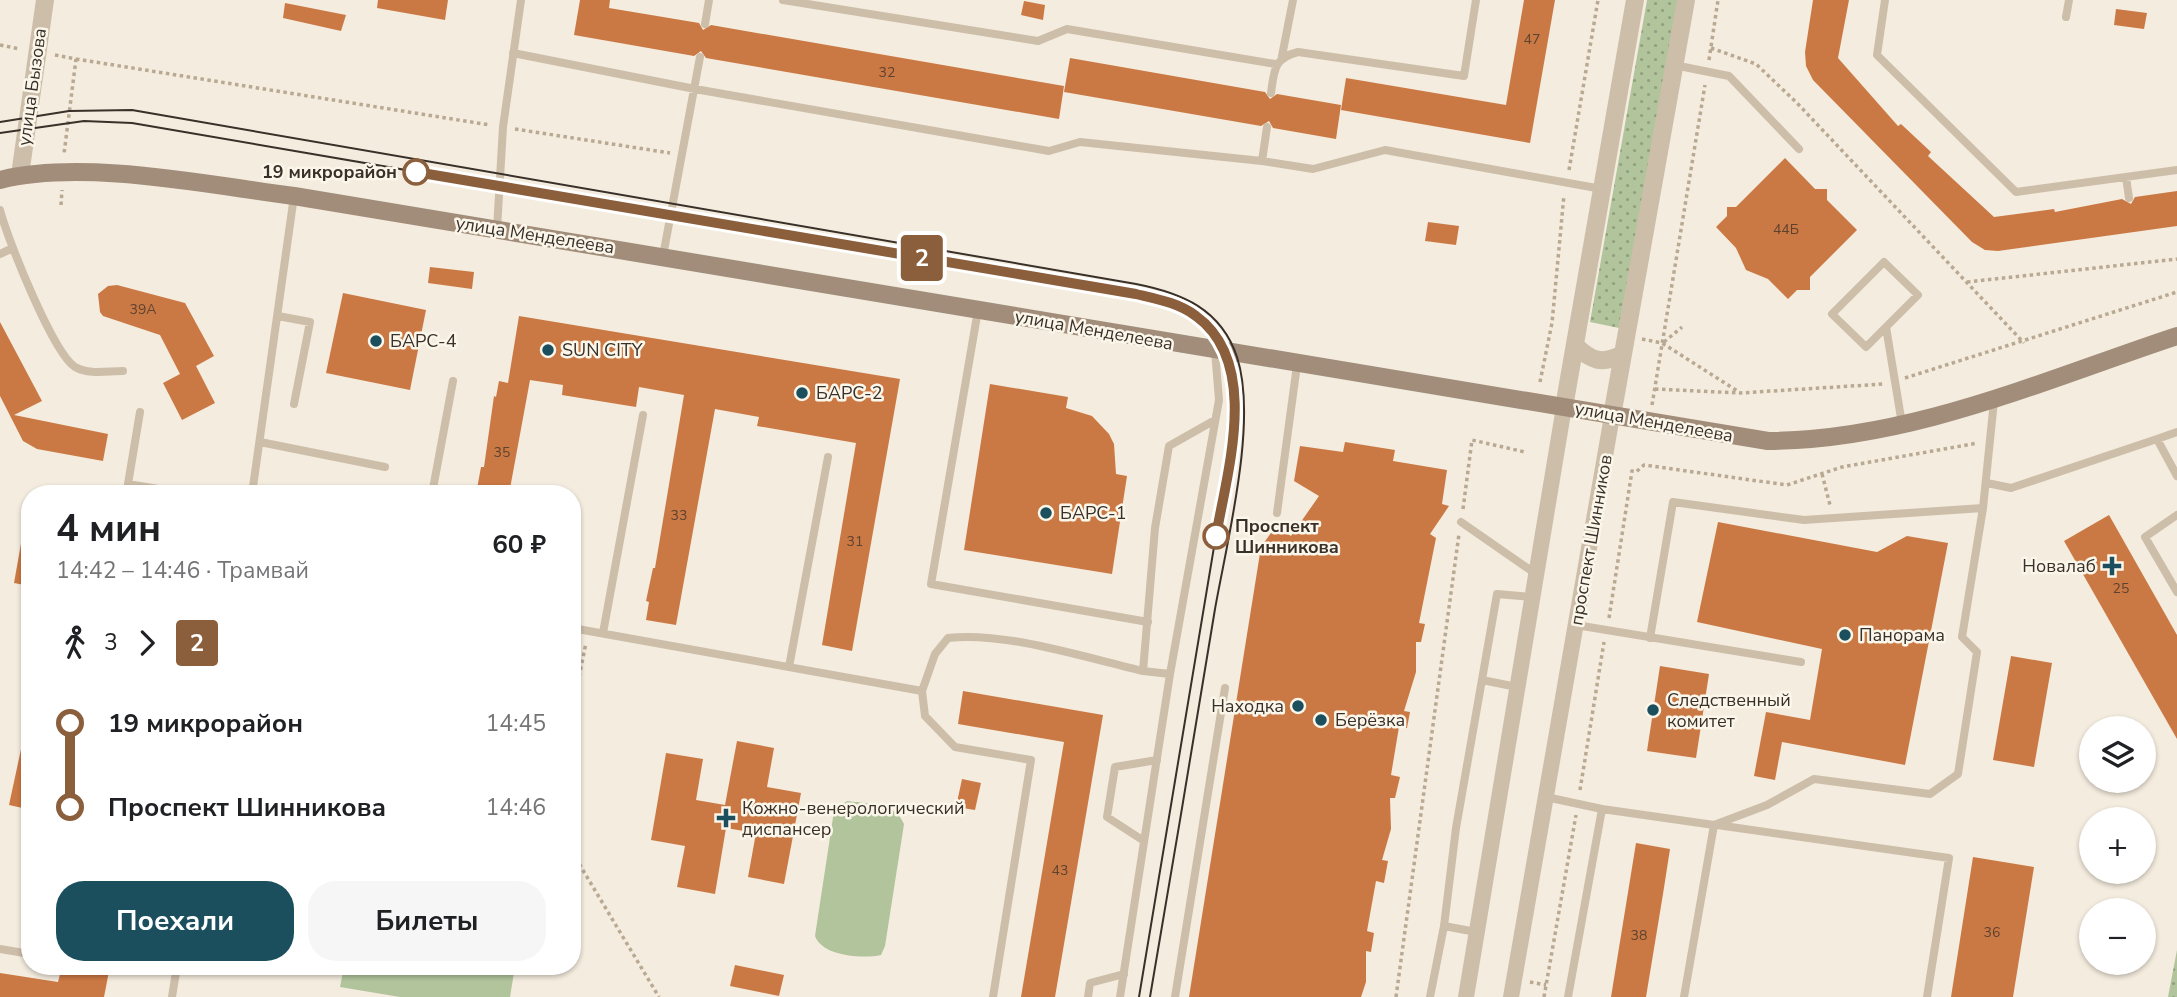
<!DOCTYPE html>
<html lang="ru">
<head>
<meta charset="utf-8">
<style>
  :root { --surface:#fff; --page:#f6f6f6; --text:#202124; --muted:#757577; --accent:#1c4f5d }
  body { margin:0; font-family:"Nunito Sans",sans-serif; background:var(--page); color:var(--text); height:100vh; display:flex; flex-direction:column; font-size:26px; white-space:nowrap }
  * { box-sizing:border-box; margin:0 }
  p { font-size:23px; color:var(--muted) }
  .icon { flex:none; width:38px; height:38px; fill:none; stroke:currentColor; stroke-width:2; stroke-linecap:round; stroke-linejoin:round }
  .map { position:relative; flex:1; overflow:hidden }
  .side { position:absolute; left:21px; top:485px; width:560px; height:490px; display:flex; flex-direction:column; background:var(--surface); border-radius:28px; box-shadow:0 2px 5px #0004 }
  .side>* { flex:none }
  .badge { padding:0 14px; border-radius:5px; font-size:24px; line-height:46px }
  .buttons { position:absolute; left:2079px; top:716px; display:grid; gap:14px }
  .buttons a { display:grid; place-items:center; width:77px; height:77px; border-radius:50%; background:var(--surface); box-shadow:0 2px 5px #0004; font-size:35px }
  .map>.badge { position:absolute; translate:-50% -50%; box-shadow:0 0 0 4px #fff }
  .legs { display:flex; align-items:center; gap:10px; height:77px; padding:0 35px; font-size:23px }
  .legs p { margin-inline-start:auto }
  .head { display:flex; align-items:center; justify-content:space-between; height:119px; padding:0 35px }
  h1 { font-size:38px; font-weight:700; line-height:52px }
  .cta { display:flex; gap:14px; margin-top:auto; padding:14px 35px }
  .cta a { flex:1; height:80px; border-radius:28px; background:var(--accent); color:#fff; font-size:28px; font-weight:700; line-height:80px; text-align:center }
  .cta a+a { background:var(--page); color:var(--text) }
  ul { padding:0 35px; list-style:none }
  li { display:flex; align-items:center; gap:24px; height:84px; font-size:26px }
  li i { display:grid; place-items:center; width:10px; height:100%; margin:0 9px; background:currentColor }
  li i::after { content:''; width:18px; height:18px; margin:-9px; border:5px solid; border-radius:50%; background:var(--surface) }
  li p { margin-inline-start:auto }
  li:first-child i { background:linear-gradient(#0000 50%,currentColor 0) }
  li:last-child i { background:linear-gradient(currentColor 50%,#0000 0) }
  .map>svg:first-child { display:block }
  .grass { fill:url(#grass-dots) }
  .pitch { fill:#b1c49c }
  .building { fill:#cb7944 }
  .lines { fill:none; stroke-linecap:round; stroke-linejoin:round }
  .path { stroke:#b9a993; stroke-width:3.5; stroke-dasharray:3.5 3.5; stroke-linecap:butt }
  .service { stroke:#cdbea9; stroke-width:8 }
  .minor { stroke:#cdbea9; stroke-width:16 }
  .tertiary { stroke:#cdbea9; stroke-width:18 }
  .secondary { stroke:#a18d7a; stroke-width:18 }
  .tram { stroke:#393029; stroke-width:2 }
  .line-1-casing { stroke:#fff; stroke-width:16 }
  .line-1 { stroke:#8b5e3c; stroke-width:10 }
  .stop-1-dot { fill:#fff; stroke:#8b5e3c; stroke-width:3.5 }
  .poi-dot { fill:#1c4f5d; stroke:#fbf6ea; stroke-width:2.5 }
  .labels { text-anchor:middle; stroke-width:5; stroke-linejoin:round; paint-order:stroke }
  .number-label { font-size:14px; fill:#5e4230 }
  .street-label { font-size:18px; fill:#393029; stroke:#fbf6ea }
  .stop-label { font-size:18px; font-weight:bold; fill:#393029; stroke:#fbf6ea; text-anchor:end }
  .poi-label { font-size:18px; fill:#393029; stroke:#fbf6ea; text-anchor:start }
</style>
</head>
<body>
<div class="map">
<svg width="2177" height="997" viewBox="0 0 2177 997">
  <defs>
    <pattern id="grass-dots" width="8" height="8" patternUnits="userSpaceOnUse" patternTransform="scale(1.75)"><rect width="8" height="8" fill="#b1c49c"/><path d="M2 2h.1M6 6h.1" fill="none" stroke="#91a07f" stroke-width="1.8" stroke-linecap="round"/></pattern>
  </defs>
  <rect width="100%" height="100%" fill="#f4ecde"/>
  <!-- grass -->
  <path class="grass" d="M1647,0H1678L1619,328L1590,322Z
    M2177,950V997H2168Z"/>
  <!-- pitch -->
  <path class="pitch" d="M847,801C868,804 895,802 904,824L885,946L881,955C862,959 822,956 815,936L834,811Z
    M344,966H515L510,997H400L340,987Z"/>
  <!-- building -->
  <path class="building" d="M378,0H448L445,20L377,8Z
    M580,0H610L609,8L699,23L703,30L711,25L1064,86L1059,119L706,58L701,51L694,56L574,35Z
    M1524,0H1555L1530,143L1341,110L1346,78L1506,105Z
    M1813,0H1849L1838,58L1898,126L1901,124L1931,152L1928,156L1994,217L2054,209L2055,212L2122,199L2131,204L2135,197L2177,191V226L1998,251L1985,250L1972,242L1813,80L1806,66L1805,52Z
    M1024,1L1045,5L1043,20L1021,15Z
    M285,3L346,15L341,31L283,18Z
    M2116,9L2147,13L2144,29L2114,25Z
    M1070,58L1265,92L1270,99L1277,94L1341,105L1336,139L1273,128L1269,121L1261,126L1064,92Z
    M1785,158L1815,189H1827V200L1857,230L1810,277V290H1797L1788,299L1768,279L1746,270L1736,248L1716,227L1727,216V207H1736Z
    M1428,222L1459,226L1456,245L1425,241Z
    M430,267L474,272L472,289L428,283Z
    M117,285L185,303L214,356L196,366L215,403L182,420L163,383L180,374L160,335L103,316L100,312L98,294L108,286Z
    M343,293L426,310L410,390L326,373Z
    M519,316L900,379L852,651L822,645L856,443L757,426L759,417L715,409L676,625L646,620L649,602L646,601L653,568H655L684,395L639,387L636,407L562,395L563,385L530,380L509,494H476L481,467H484L494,396L496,397L499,381L508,383Z
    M0,322L42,401L14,415L108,434L103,461L37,449L23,441L0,396Z
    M990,384L1068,397L1066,408L1092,416L1109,434L1114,444L1116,474L1127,476L1112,574L964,550Z
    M1345,442L1395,450L1393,461L1447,470L1442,504L1449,506L1430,534L1436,538L1419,623L1425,624L1421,642H1416V672L1404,711L1410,712L1407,728L1399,727L1391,775L1400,777L1395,798H1390L1391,829L1382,860L1388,861L1384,883L1376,881L1367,931L1374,933L1371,952L1366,951V982L1361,997H1189L1261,547L1276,526L1291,536L1319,496L1294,481L1300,446L1343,452Z
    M2109,515L2177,635V739L2064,541Z
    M1718,522L1877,552L1907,536L1948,543L1905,765L1782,742L1775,780L1754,776L1766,712L1810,720L1822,649L1697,622Z
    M22,538L30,539V586L14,583Z
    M2011,656L2052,663L2034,767L1993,760Z
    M1660,666L1709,674L1696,758L1647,751Z
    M963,691L1103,715L1055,997H1021L1064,742L958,724Z
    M23,740L30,741L27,809L9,805Z
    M737,741L774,748L767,787L801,793L784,884L748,877L756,833L726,828L715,894L677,887L685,846L651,840L666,753L703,759L696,800L725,805Z
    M962,779L981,783L975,810L956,807Z
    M1636,843L1670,849L1663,894L1646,997H1611Z
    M1973,857L2034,867L2013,997H1951Z
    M735,965L784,975L779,996L730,986Z
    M62,966H110L104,997H0V973L58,982Z"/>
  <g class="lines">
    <!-- path -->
    <path class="path" d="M0,45L20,49
      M1711,48L1756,64L1797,103L2024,343
      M55,55L76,59L64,154
      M76,59L490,125
      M1709,60L1718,0
      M515,129L670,153
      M1569,170L1598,0
      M61,205L62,190
      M1967,282L2177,259
      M1642,339L1662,343L1739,392
      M1664,342L1682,327
      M1905,378L2177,292
      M1540,382L1552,323L1564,195
      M1655,389L1740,393L1884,384
      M1652,405L1705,85
      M1822,474L1830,505
      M1463,509L1472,440L1525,452
      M1609,618L1632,471L1636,472L1644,465L1787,485L1842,467L1978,443
      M572,711L586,643
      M1580,790L1604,642
      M572,852L659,997
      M1530,982L1546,985
      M1396,997L1459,534
      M1544,997L1576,815"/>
    <!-- service -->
    <path class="service" d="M783,0L1038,41L1067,29L1275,64
      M1885,0L1877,55L2016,192L2177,170
      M2066,17L2069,0
      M705,24L709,0
      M513,53L695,89L1049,151L1080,142L1262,161
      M1282,56L1293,0
      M1674,65L1729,76L1799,149
      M1271,93C1274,70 1274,58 1298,52L1464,76L1476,0
      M1267,127L1262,161L1313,169L1385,150L1602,189
      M2126,177L2129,198
      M0,210C7,238 53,353 75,367C89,375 107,371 123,371
      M497,229L503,127L521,0
      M0,254L13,248
      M663,256L700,57
      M978,310L931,584L1148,622
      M278,316L310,322L294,404
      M1886,327L1918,295L1884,262L1832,314L1866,347L1886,327L1902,424
      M140,412L128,484L188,494
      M2157,439L2177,432
      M260,442L385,467
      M1987,483L2011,488L2157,439L2177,476
      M252,494L294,196
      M432,494L453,381
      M1277,513L1297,365
      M2177,515L2145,537L2177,592
      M1461,522L1536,574
      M1576,625L1801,662
      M572,628L922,691
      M603,633L643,415
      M1650,638L1673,502L1804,520L1983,508
      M789,667L828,457
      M1143,671L1170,674
      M1482,680L1517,687
      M1546,797L1602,809
      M1714,825L1767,805L1814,779L1930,794L1958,774L1977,652L1962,637L1983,508L1994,401
      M1717,825L1949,858L1927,997
      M1144,841L1107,817L1115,767L1157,760
      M1476,932L1444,926L1456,828L1497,594L1533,597
      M0,949L30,954
      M172,997L177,966
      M993,997L1031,760L955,747L925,716L922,691L935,654L948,638C1004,631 1087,658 1143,671L1155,528L1169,446L1215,420
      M1088,997L1090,983L1124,974
      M1120,997L1170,674L1219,400L1215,351
      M1175,997L1225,688
      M1430,997L1444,926
      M1568,997L1602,809L1714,825L1684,997"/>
    <!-- minor -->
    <path class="minor" d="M1466,997L1564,407
      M1511,997L1612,416"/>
    <!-- tertiary -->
    <path class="tertiary" d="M20,175L45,0
      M1575,345C1591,361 1602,365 1623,354
      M1564,407L1635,0
      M1612,416L1686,0"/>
    <!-- secondary -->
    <path class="secondary" d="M0,180C83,159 208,185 294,196L1768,441C1911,440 2044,380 2177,336"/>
    <!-- tram -->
    <path class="tram" d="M0,122L69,111L132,110L1136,284C1182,293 1221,309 1237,357C1258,421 1227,541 1215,609C1194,738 1172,868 1150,997
      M0,133L84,121L132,123L639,210
      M863,248L1136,294L1185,309L1199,318L1216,338L1235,391
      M1139,997L1233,433"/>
  </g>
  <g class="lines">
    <!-- line-1 casing -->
    <g class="line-1-casing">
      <path id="line-1" d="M416,172L1136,294C1157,299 1179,303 1196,316C1261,363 1227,472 1216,536"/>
    </g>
    <!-- line-1 -->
    <use href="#line-1" class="line-1"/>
  </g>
  <!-- markers -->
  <g class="stop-1-dot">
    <circle cx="416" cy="172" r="12"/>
    <circle cx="1216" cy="536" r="12"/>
  </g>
  <g class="poi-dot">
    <circle cx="376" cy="341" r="7"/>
    <circle cx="548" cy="350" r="7"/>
    <circle cx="802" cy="393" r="7"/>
    <circle cx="1046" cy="513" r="7"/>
    <path d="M2108.5 555.5h7v7h7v7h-7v7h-7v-7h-7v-7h7z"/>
    <circle cx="1845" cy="635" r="7"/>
    <circle cx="1298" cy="706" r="7"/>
    <circle cx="1653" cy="710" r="7"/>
    <circle cx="1321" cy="720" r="7"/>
    <path d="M722.5 807.5h7v7h7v7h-7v7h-7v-7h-7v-7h7z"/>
  </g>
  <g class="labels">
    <!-- number labels -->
    <g class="number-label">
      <text x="1532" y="44">47</text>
      <text x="887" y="77">32</text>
      <text x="1786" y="234">44Б</text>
      <text x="143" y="314">39А</text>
      <text x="502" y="457">35</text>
      <text x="679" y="520">33</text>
      <text x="855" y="546">31</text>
      <text x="2121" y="593">25</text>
      <text x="1060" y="875">43</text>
      <text x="1992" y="937">36</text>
      <text x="1639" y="940">38</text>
    </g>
    <!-- street labels -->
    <g class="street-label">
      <text transform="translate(32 87) rotate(-82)" y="6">улица Бызова</text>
      <text transform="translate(535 235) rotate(9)" y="6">улица Менделеева</text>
      <text transform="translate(1094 330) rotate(10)" y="6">улица Менделеева</text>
      <text transform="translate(1654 422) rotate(10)" y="6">улица Менделеева</text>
      <text transform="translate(1591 540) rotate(-80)" y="6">проспект Шинников</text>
    </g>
    <!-- stop labels -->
    <g class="stop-label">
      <text x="397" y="178">19 микрорайон</text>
      <text x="1235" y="532" text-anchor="start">Проспект<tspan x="1235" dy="21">Шинникова</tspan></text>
    </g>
    <!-- poi labels -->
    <g class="poi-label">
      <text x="390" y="347">БАРС-4</text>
      <text x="562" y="356">SUN CITY</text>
      <text x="816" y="399">БАРС-2</text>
      <text x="1060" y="519">БАРС-1</text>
      <text x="2096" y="572" text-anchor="end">Новалаб</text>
      <text x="1859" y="641">Панорама</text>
      <text x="1667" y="706">Следственный<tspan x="1667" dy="21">комитет</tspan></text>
      <text x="1284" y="712" text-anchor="end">Находка</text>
      <text x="1335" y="726">Берёзка</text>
      <text x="742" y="814">Кожно-венерологический<tspan x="742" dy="21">диспансер</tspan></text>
    </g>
  </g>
</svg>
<div class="buttons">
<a><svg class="icon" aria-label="layers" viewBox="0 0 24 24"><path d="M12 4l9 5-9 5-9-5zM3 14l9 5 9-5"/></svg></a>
<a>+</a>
<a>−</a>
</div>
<b class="badge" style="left:922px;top:258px;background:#8b5e3c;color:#fff">2</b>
<section class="side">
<div class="head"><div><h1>4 мин</h1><p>14:42 – 14:46 · Трамвай</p></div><b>60 ₽</b></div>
<div class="legs"><svg class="icon" aria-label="walk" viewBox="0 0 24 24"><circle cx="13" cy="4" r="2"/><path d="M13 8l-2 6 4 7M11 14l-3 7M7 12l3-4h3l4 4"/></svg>3<svg class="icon" aria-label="forward" viewBox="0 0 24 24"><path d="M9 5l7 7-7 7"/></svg><b class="badge" style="background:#8b5e3c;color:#fff">2</b></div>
<ul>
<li><i style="color:#8b5e3c"></i><b>19 микрорайон</b><p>14:45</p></li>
<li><i style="color:#8b5e3c"></i><b>Проспект Шинникова</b><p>14:46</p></li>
</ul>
<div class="cta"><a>Поехали</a><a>Билеты</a></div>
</section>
</div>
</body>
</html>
